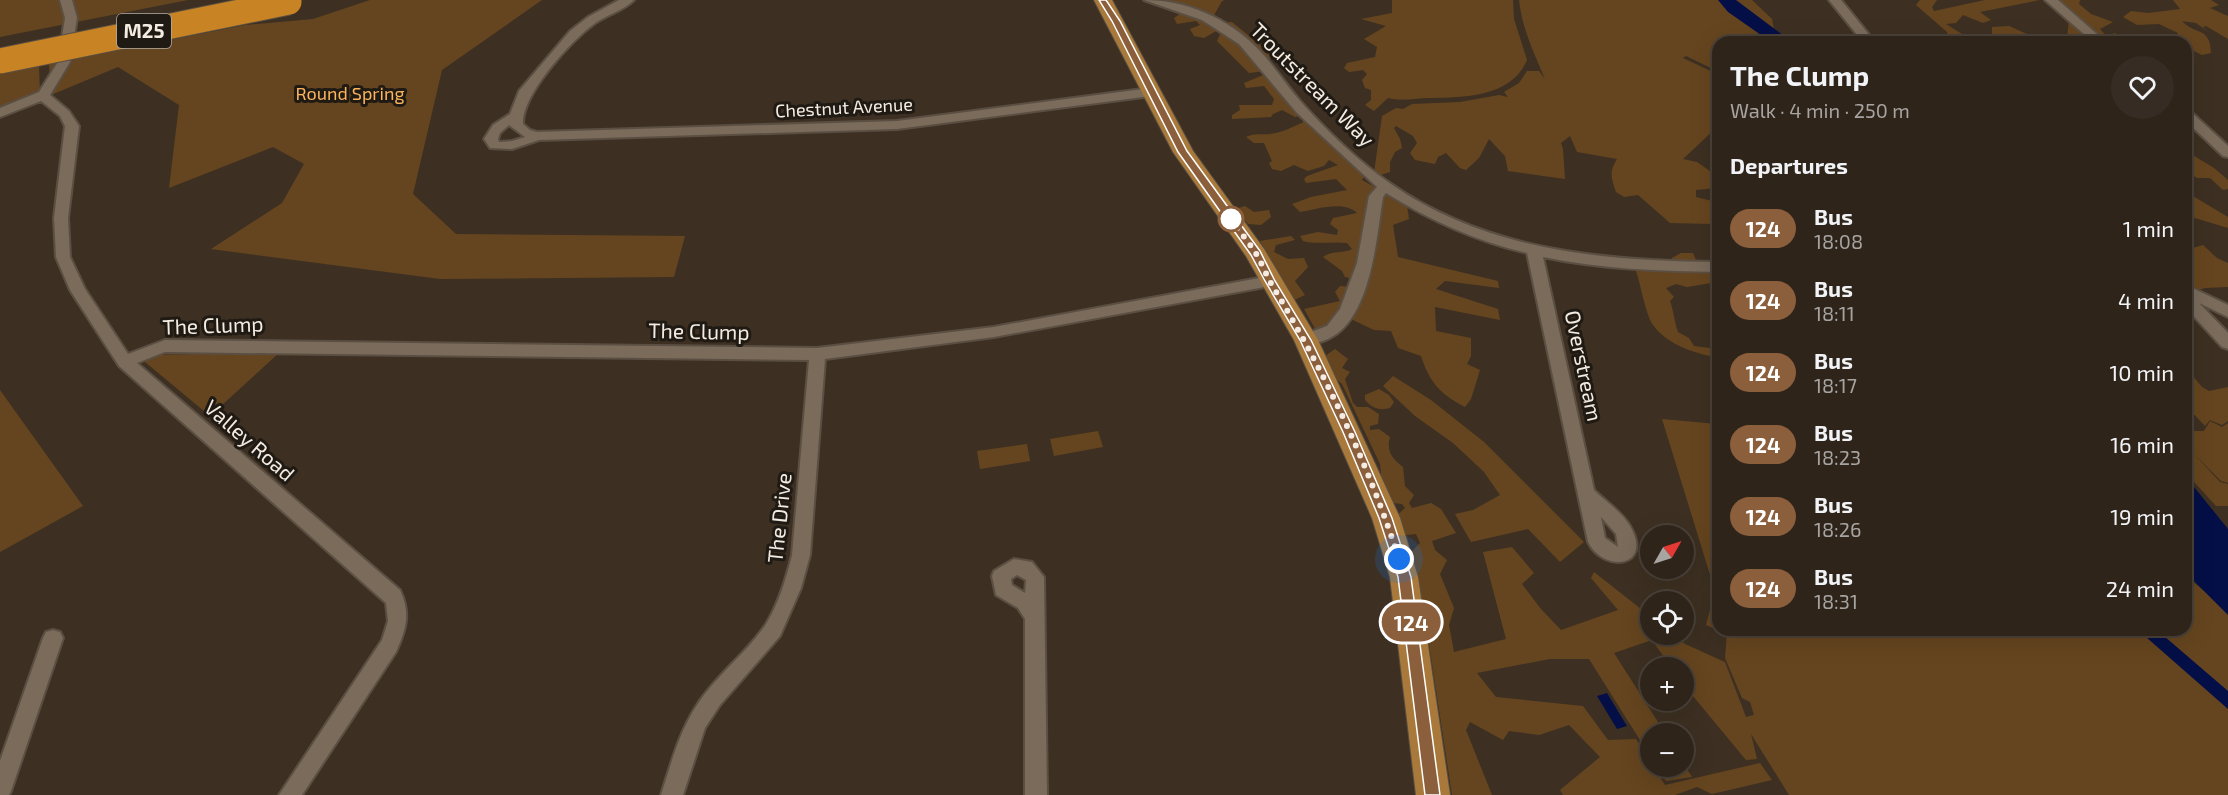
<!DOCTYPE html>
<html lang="en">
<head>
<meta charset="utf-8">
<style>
  :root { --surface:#2e241a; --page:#362c23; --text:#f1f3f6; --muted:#a7a4a2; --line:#494139 }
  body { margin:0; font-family:"Exo 2",sans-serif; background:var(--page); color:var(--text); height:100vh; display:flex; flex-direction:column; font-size:22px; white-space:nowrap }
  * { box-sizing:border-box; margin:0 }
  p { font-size:20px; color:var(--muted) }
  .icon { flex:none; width:33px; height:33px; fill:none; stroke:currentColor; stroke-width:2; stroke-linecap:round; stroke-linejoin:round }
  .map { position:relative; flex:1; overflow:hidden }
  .panel { position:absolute; left:1712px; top:36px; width:480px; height:600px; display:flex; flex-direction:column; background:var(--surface); border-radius:18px; box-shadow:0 6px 24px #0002,0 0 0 2px var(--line) }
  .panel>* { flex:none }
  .badge { padding:0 12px; border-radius:20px; font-size:21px; line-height:39px }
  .needle { width:39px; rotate:51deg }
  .fabs { position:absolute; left:1640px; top:525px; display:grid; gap:12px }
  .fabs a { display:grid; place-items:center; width:54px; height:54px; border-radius:50%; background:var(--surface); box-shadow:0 6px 24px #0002,0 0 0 2px var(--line); font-size:30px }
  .you { position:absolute; width:30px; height:30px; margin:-15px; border:4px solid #fff; border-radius:50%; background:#1a73e8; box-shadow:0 0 0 9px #1a73e833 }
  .map>.badge { position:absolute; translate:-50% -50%; box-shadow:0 0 0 3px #fff }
  h2 { padding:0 18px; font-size:22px; line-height:54px }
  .round { display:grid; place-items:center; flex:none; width:63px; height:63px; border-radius:32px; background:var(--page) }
  .head { display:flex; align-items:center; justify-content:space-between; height:102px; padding:0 18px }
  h1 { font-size:28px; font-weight:700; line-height:45px }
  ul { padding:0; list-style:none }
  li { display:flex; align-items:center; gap:18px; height:72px; padding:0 18px }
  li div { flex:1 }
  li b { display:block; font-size:22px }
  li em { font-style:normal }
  li .badge { min-width:66px; font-weight:700; text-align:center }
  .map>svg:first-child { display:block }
  .green { fill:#65451f }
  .water { fill:#040f47 }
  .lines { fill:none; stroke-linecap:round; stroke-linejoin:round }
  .river { fill:#040f47; fill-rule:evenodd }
  .street-casing { stroke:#5a4f42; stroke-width:4 }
  .primary-casing { stroke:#5a4f42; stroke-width:2 }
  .street { fill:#7a6b5b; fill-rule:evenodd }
  .primary { fill:#a8793a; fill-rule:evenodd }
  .highway-bridge-casing { stroke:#5a4f42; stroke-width:27; stroke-linecap:butt }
  .highway-bridge { stroke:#c78324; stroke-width:25 }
  .line { fill:#8b5e3c; stroke:#fff; stroke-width:1.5 }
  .walk { stroke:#f4ece3; stroke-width:6; stroke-dasharray:0 10.8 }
  .stop-dot { fill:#fff; stroke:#8b5e3c; stroke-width:3 }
  .labels { text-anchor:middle; stroke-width:6; stroke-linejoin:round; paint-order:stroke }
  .far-park-label { font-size:18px; fill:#feb55c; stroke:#1f1a13 }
  .far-street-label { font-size:18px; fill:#f4ece3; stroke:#1f1a13 }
  .shield { fill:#1f1a13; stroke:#b4ada5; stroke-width:1.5 }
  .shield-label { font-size:20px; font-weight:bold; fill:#f4ece3 }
  .street-label { font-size:21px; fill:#f4ece3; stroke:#1f1a13 }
</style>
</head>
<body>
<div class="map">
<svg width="2228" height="795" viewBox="0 0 2228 795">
  <rect width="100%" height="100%" fill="#3d3022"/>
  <!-- green -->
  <path class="green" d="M0,0H188L0,37Z
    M370,0H542L442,70L413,194L456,234L685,236L674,277L440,279L211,249L282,203L304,164L273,147L169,188L179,105L118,67L51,95L49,64L245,25L313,19Z
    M1161,0H1225L1222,1L1212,19L1219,23L1232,22L1274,56L1266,61L1265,71L1249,73L1217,41L1221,32L1218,30L1204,38L1194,36L1190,29L1200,25L1196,21L1177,24L1174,18L1184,11L1185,6Z
    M1392,0H1513L1514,19L1527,60C1512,98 1461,98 1425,98C1414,99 1399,101 1388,98L1374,111L1365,105L1371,100V90L1365,88L1362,80L1367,74L1363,70L1349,72L1344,68L1347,63L1375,57L1377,47L1364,39L1386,26L1361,19L1392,13Z
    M1519,0H1752L1772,19L1776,42H1718L1717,71L1686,56L1683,58L1717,74V127L1683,159L1697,162L1717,176V188L1696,190V197L1716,202L1717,236L1712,224L1670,223L1638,195L1624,197L1616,192C1611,178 1609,171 1617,159L1577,152L1570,136L1561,143L1563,149L1565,179L1508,171L1505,156L1489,139L1479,158L1466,170L1460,168L1446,153L1438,157L1435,164L1415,160L1410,153L1417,143L1413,136L1396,126L1394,128L1400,139L1402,148L1395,152L1390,162V172L1381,175L1374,173L1382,116L1396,108L1403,109L1412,104L1460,102L1499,95L1508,97L1504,92L1519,83L1527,71H1539L1545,79C1534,53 1522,28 1519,0Z
    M1920,0H1937L1932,7L1934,11L1985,0H2040L1980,12L1991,20L1983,23L1963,15L1956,23L1946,24L1970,39H1992V27L2009,26L2027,34L2013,42H1950L1947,32L1916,5Z
    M2057,0H2080L2079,4L2091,14L2113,22L2100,29L2108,38L2119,40L2113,36V33L2126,36L2133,41L2143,42H2077L2067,38L2069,20Z
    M2173,0H2211L2219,5L2210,8L2228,16V39L2206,26L2203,27L2209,32L2196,23L2182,21C2196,36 2210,26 2211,53L2202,55L2186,47V42L2172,41L2178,33L2159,24L2137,25L2123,17L2131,11L2148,13L2180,9Z
    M39,66L40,97L0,114V74Z
    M1268,73L1303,115L1295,117L1282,110L1273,114L1271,117L1232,119V115L1240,110L1239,105H1272L1274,99L1264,86L1246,88L1244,83Z
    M1308,120L1365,175L1362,180L1407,205L1409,219L1393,225L1398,257L1498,281L1499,288L1445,281L1436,289L1498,309L1500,320L1435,307L1436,331L1471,338V356L1467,364L1480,370L1471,399L1465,407C1440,394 1430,383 1421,356L1398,348L1391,331L1374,330L1353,320L1351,309L1335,325L1318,334L1304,309L1340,301L1335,292L1340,286L1353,287L1354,279L1345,277L1342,271L1323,257C1332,250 1343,254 1352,249L1347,243C1332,241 1317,245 1303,241L1300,236L1318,232L1337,235L1338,230L1330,224L1333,218L1357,213C1344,200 1317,209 1300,212L1292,204L1311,197L1347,190L1336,179L1306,183L1304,179L1307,176L1338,165L1329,160L1324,166L1308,171L1294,165L1281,171L1272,169L1269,163L1272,161L1264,143H1254L1246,137C1255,133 1260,135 1270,134C1283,133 1296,125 1308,120Z
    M2186,151L2214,168L2228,180V189L2223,190L2210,178H2197L2186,171Z
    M2186,192L2228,217V228L2195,218L2186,213Z
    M1245,206L1254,212L1269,210L1271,217L1261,225L1248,224L1235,209Z
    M1291,236L1295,240L1276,245L1274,252L1288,259L1304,258L1308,267L1295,281L1305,295L1294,300L1260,241Z
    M2203,245L2217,258L2228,263V287L2205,288L2196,291L2186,284V250Z
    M1681,253H1693L1701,272L1717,273V282L1687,287L1676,284L1666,288L1674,297L1670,301C1674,312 1674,321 1678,332L1689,338L1694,346L1717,349V384L1712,382L1710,356C1690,352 1665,342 1653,325C1645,313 1641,285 1636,271L1667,268L1672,258Z
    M1335,349L1348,359L1342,368L1350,372L1345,379L1353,403L1357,407H1368L1379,414L1378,424L1370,426V430L1379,429L1390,437C1386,451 1392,459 1403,467L1405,486L1414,495L1409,503L1412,508L1431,503L1441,509L1456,533L1432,541L1435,550L1447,560L1440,574L1454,608L1449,625L1454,652L1506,639L1483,552L1512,547L1534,573L1522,584L1541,609L1561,630L1618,610L1591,578L1594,572L1650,616V634L1673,635L1685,644L1725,662L1746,717L1754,715L1750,702L1742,698L1725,658L1727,634L1718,630H2186V576L2228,611V795H1789L1751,734L1757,759L1746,760L1683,684V668L1671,667L1652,640L1614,653L1665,733L1650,734V756L1589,659H1550L1477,673L1496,697L1583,706L1608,740L1636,739L1650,761V766L1653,767L1665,785L1760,763L1772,780L1712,794L1697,787L1675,795H1563L1560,790L1600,757L1569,725L1539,735L1509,731L1503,740L1470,722L1466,730L1492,795H1452L1424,611L1410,589L1405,558L1420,543L1416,534L1398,536L1392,520L1405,508L1402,504L1384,502L1380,464L1342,384L1335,378L1325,356Z
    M280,352L210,416L145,362L154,355Z
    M2186,368L2202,387L2209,391L2228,387V421L2222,425L2210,420L2205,426L2186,406Z
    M1393,376L1431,400L1484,442L1584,542L1560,562L1528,529L1471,542L1455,514L1473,510L1500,495L1484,472L1453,443L1415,416L1383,386Z
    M1379,389L1389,395L1394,402L1390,408C1379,411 1372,408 1365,400V395Z
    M0,390L83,506L0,552Z
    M1662,419L1717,424L1718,630L1706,625L1715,591Z
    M2210,421L2222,427L2228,423V483L2221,481L2194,454L2220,482L2228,484V506H2216L2186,473V431H2204Z
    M1098,431L1103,447L1054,456L1050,439Z
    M1027,444L1030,461L980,469L977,451Z
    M1683,763L1692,777L1666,781L1657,767L1683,766Z"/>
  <!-- water -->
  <path class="water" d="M2186,477L2228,529V615L2186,573Z
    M2138,630H2157L2228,691V709Z
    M1607,693L1627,726L1617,729L1597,696Z"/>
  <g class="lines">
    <!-- river -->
    <path class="river" d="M1718,0H1736L1792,42H1771L1728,12Z"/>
    <!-- street casing -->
    <g class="street-casing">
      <path id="street" d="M60,0H72L77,18L70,62L50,95L69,111L79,126L68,218L70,257L85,289L128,354L165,340L817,348L994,327L1270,276L1278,281L1270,286L994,337L825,359L810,555L801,588L780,636L720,705L705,728L683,795H661C671,764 679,732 697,705C716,675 746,654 766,624C779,603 786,579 792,555L809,360L165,352L137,363L400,590C411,613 406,630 396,652L302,795H279L382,640L388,621L386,603L119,366L70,290L56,257L54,218L65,126L60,116L41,101L0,117V108L39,92L58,62L65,18Z
        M619,0H634C623,11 606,15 594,24C571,41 522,94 523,124L530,130L537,132L897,121L1151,88L1157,92L1151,96L897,129L539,140L512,149L490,148L484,139L493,125L510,114L519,91L570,31L588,17ZM509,125L525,137L512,141L499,142L498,139L500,133Z
        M1144,0C1186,0 1228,18 1258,49C1274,65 1286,85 1301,102C1327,131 1359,162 1391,184C1487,251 1604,261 1718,262V272C1659,271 1600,269 1543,257L1594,490C1606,502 1621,511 1630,526C1654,567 1604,574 1588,542L1527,253C1476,241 1431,221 1386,193L1383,197C1376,240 1371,325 1323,341C1315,343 1308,346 1300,344L1298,340L1300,336L1327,326L1340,309L1357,263L1369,196L1377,187L1297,113L1239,44L1202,20ZM1601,517L1616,534L1618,547L1605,538Z
        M1829,0H1841L1875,42H1863Z
        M2045,0H2058L2106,42H2093Z
        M2186,111L2191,112L2228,146V157L2223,156L2186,121Z
        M2186,285L2228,305V317L2199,303L2228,333V349L2222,347L2186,308Z
        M1014,559L1032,562L1044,577L1047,795H1025V619L1018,608L996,595L992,576L994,571ZM1017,575L1026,580L1025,593L1012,585L1011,579Z
        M53,630L60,632L63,638L11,791L9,795H0V761L43,638L46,632Z"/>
    </g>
    <!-- primary casing -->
    <g class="primary-casing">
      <path id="primary" d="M1094,0H1112L1193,151L1264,249L1318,340L1400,518L1418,577L1450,795H1416L1390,577L1372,518L1294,340L1246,256L1173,152Z"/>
    </g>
    <!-- street -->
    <use href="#street" class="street"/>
    <!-- primary -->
    <use href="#primary" class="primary"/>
    <!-- highway-bridge casing -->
    <g class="highway-bridge-casing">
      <path id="highway-bridge" d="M0,61L289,2"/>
    </g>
    <!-- highway-bridge -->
    <use href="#highway-bridge" class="highway-bridge"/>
  </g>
  <!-- line -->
  <path class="line" d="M1099,0H1106L1120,21L1187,151L1260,251L1275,281L1311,340L1355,432L1392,518L1411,577L1440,795H1425L1398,577L1379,518L1343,432L1300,340L1265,281L1251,255L1178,152L1112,21Z"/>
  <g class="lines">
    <!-- walk -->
    <path class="walk" d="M1231,219C1239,231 1248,241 1255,252C1262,263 1266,275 1272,285C1324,371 1368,463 1399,559"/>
  </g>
  <!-- markers -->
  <circle class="stop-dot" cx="1231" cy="219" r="12"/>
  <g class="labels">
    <!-- far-park labels -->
    <g class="far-park-label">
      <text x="350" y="100">Round Spring</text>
    </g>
    <!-- far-street labels -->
    <g class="far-street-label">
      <text transform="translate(844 108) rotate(-3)" y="6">Chestnut Avenue</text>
    </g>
    <!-- shield labels -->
    <rect class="shield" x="117" y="14" width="54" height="34" rx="4.5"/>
    <g class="shield-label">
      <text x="144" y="38">M25</text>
    </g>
    <!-- street labels -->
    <g class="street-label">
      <text transform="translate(1312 85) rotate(45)" y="7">Troutstream Way</text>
      <text transform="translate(213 326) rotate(-2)" y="7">The Clump</text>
      <text transform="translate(699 332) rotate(1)" y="7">The Clump</text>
      <text transform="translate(1583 366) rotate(78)" y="7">Overstream</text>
      <text transform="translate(249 441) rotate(41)" y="7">Valley Road</text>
      <text transform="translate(780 518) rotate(-84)" y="7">The Drive</text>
    </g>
  </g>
</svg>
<div class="fabs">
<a><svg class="needle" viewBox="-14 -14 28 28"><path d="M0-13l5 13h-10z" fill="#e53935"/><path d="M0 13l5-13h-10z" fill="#a7a4a2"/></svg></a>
<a><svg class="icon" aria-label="locate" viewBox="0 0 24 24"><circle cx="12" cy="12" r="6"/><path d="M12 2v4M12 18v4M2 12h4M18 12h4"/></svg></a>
<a>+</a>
<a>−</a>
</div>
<div class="you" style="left:1399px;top:559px"></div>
<b class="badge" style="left:1411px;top:622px;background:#8b5e3c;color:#fff">124</b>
<section class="panel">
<div class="head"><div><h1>The Clump</h1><p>Walk · 4 min · 250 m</p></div><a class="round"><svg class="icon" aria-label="heart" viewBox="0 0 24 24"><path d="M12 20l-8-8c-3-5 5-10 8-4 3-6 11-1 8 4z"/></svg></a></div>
<h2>Departures</h2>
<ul>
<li><span class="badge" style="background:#8b5e3c;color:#fff">124</span><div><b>Bus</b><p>18:08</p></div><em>1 min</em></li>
<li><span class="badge" style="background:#8b5e3c;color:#fff">124</span><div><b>Bus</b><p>18:11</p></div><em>4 min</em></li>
<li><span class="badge" style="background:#8b5e3c;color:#fff">124</span><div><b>Bus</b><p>18:17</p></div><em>10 min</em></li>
<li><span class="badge" style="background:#8b5e3c;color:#fff">124</span><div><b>Bus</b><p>18:23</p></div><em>16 min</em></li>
<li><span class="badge" style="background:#8b5e3c;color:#fff">124</span><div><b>Bus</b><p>18:26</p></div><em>19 min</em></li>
<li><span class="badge" style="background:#8b5e3c;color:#fff">124</span><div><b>Bus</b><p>18:31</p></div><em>24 min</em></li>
</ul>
</section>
</div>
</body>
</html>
